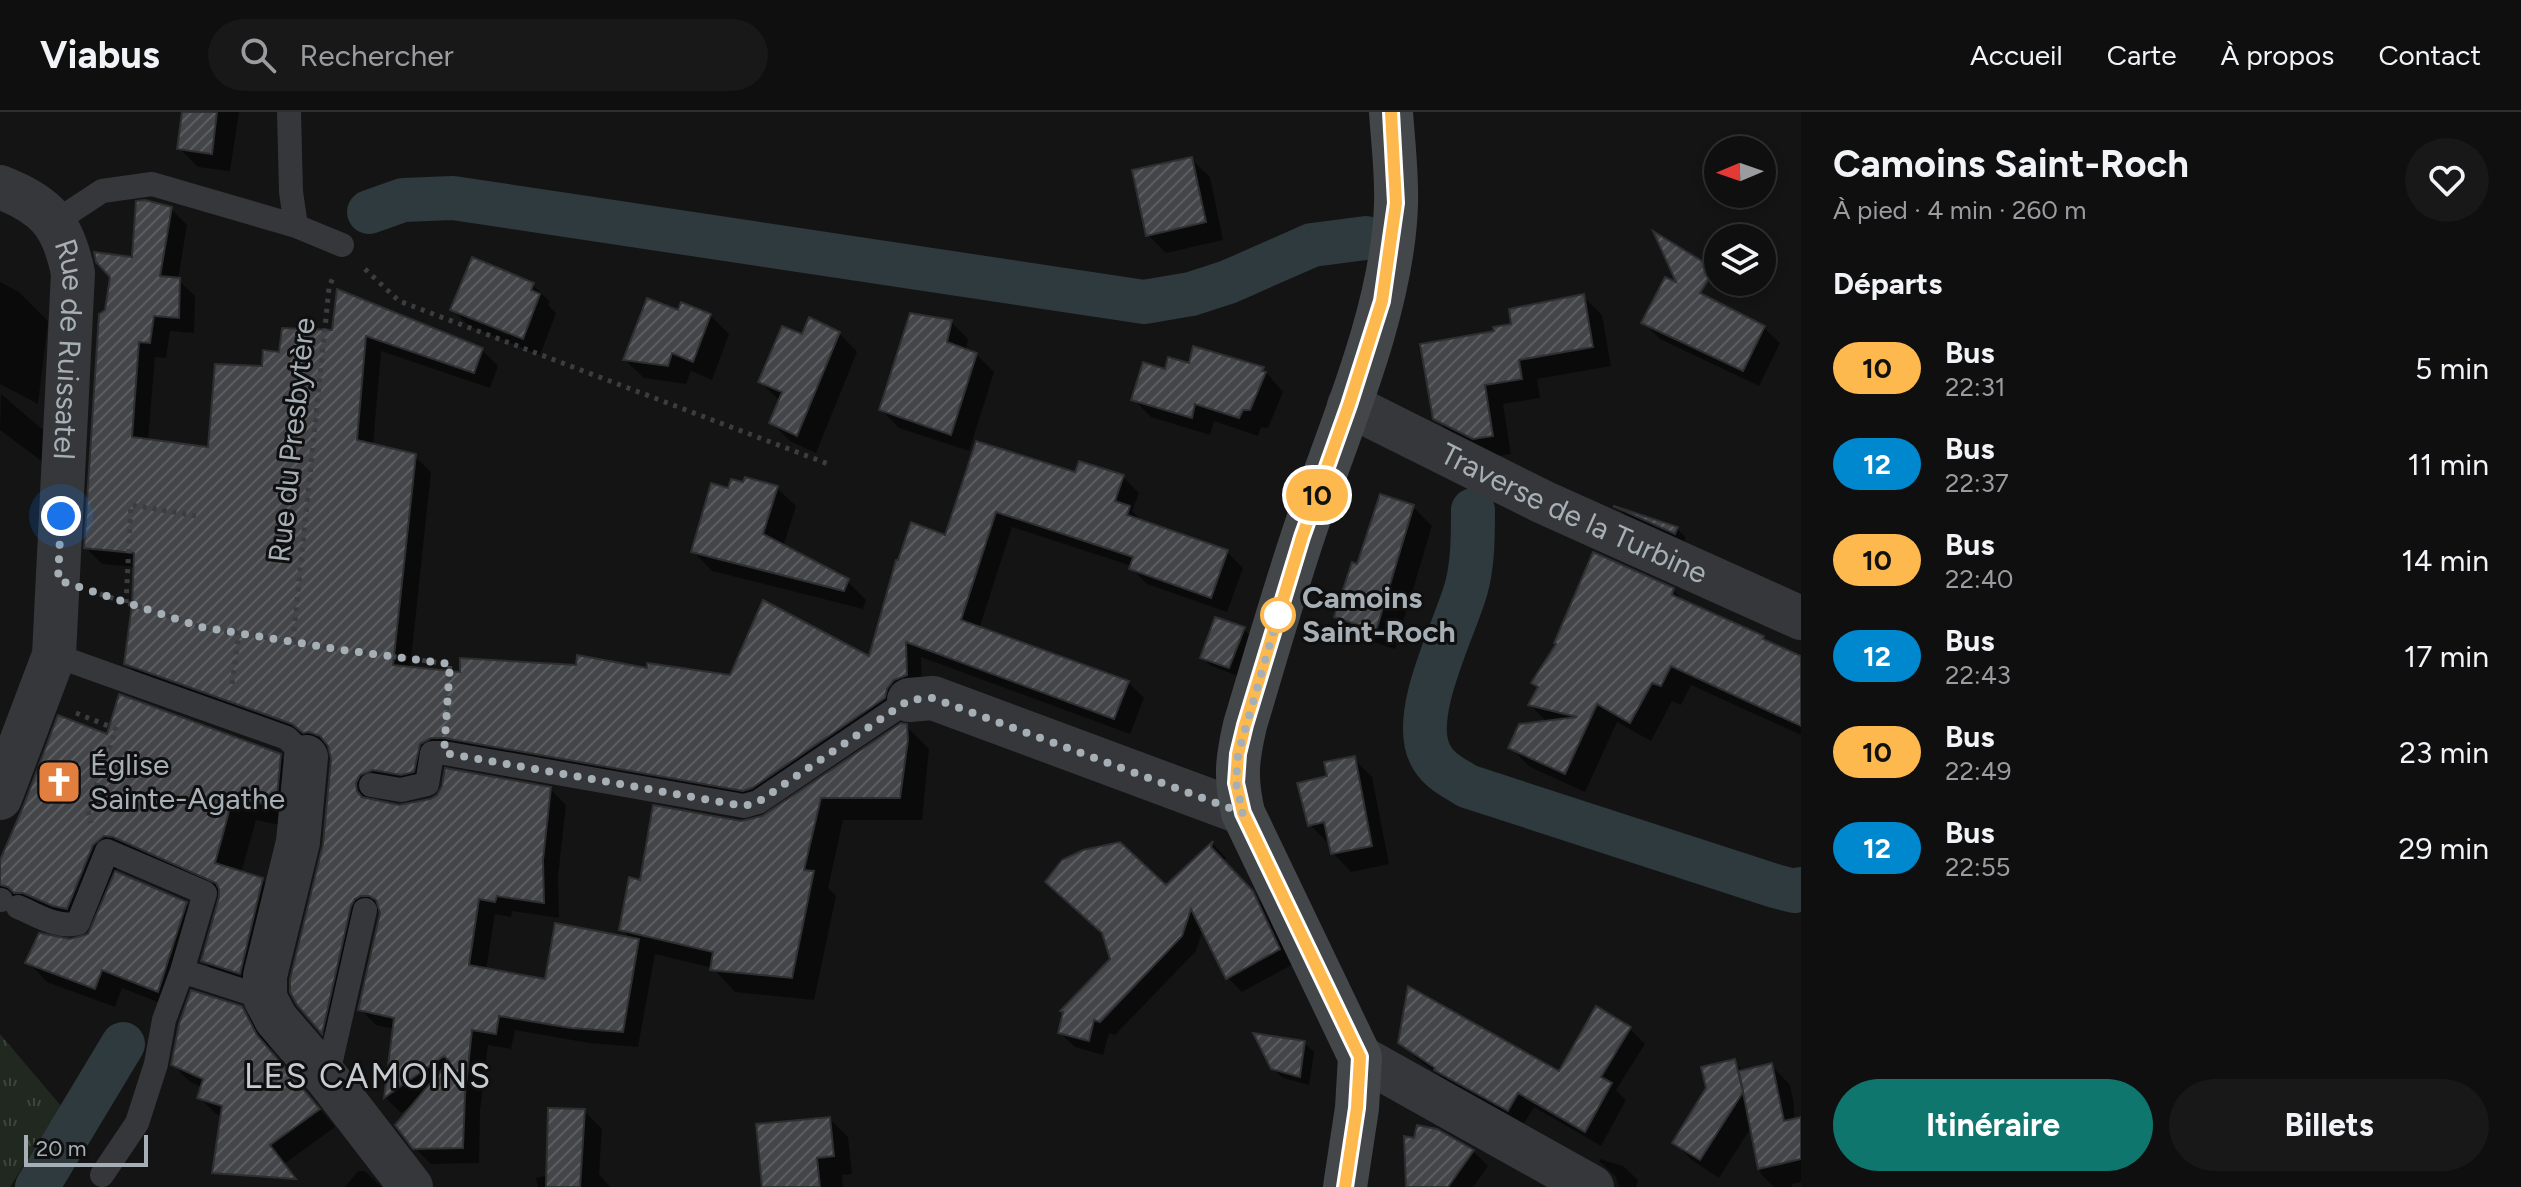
<!DOCTYPE html>
<html lang="fr">
<head>
<meta charset="utf-8">
<style>
  :root { --surface:#0f0f10; --page:#181819; --text:#f1f3f6; --muted:#9b9c9f; --line:#2f2f30; --accent:#0f766e }
  body { margin:0; font-family:Figtree,sans-serif; background:var(--page); color:var(--text); height:100vh; display:flex; flex-direction:column; font-size:30px; white-space:nowrap }
  * { box-sizing:border-box; margin:0 }
  p { font-size:26px; color:var(--muted) }
  .icon { flex:none; width:44px; height:44px; fill:none; stroke:currentColor; stroke-width:2; stroke-linecap:round; stroke-linejoin:round }
  .map { position:relative; flex:1; overflow:hidden }
  .sheet { display:flex; flex-direction:column; background:var(--surface); width:720px }
  .sheet>* { flex:none }
  .badge { padding:0 16px; border-radius:26px; font-size:28px; line-height:52px }
  .needle { width:52px; rotate:268deg }
  .buttons { position:absolute; left:1704px; top:24px; display:grid; gap:16px }
  .buttons a { display:grid; place-items:center; width:72px; height:72px; border-radius:50%; background:var(--surface); box-shadow:0 4px 12px #0003,0 0 0 2px var(--line); font-size:40px }
  .scale { position:absolute; left:24px; bottom:20px; width:124px; box-sizing:border-box; padding-left:8px; border:4px solid #a6afb5; border-top:0; font-size:22px; line-height:28px; white-space:nowrap; color:#a6afb5; -webkit-text-stroke:6px #0f0f10; paint-order:stroke }
  .you { position:absolute; width:40px; height:40px; margin:-20px; border:6px solid #fff; border-radius:50%; background:#1a73e8; box-shadow:0 0 0 12px #1a73e833 }
  .map>.badge { position:absolute; translate:-50% -50%; box-shadow:0 0 0 4px #fff }
  h2 { padding:0 32px; font-size:30px; line-height:72px }
  .round { display:grid; place-items:center; flex:none; width:84px; height:84px; border-radius:42px; background:var(--page) }
  .headline { display:flex; align-items:center; justify-content:space-between; height:136px; padding:0 32px }
  h1 { font-size:38px; font-weight:700; line-height:60px }
  .primary-button { display:flex; gap:16px; margin-top:auto; padding:16px 32px }
  .primary-button a { flex:1; height:92px; border-radius:48px; background:var(--accent); color:#fff; font-size:32px; font-weight:700; line-height:92px; text-align:center }
  .primary-button a+a { background:var(--page); color:var(--text) }
  ul { padding:0; list-style:none }
  li { display:flex; align-items:center; gap:24px; height:96px; padding:0 32px }
  li div { flex:1 }
  li b { display:block; font-size:30px }
  li em { font-style:normal }
  li .badge { min-width:88px; font-weight:700; text-align:center }
  header { display:flex; align-items:center; gap:48px; box-sizing:border-box; height:112px; padding:0 40px; background:var(--surface); border-bottom:2px solid var(--line) }
  header strong { font-size:38px }
  nav { display:flex; gap:44px; margin-inline-start:auto; font-size:28px }
  .search { width:560px; height:72px; background:var(--page); display:flex; align-items:center; gap:20px; box-sizing:border-box; padding:0 28px; border-radius:44px; color:var(--muted); font-size:30px }
  main { display:flex; flex:1; min-height:0 }
  .map>svg:first-child { display:block }
  .park { fill:url(#park-tufts) }
  .shadow { fill:#0007 }
  .lines { fill:none; stroke-linecap:round; stroke-linejoin:round }
  .canal { stroke:#2e3a3d; stroke-width:44 }
  .building { fill:url(#building-hatch); stroke:#2e2f31; stroke-width:2 }
  .path { stroke:#3b3e41; stroke-width:5; stroke-dasharray:4 6; stroke-linecap:butt }
  .lane { stroke:#35373a; stroke-width:24 }
  .street { stroke:#35373a; stroke-width:44 }
  .secondary { stroke:#43474a; stroke-width:44 }
  .line-casing { stroke:#fff; stroke-width:18 }
  .line { stroke:#fdb94d; stroke-width:12 }
  .walk { stroke:#a6afb5; stroke-width:8; stroke-dasharray:0 14.4 }
  .stop-dot { fill:#fff; stroke:#fdb94d; stroke-width:4 }
  .labels { text-anchor:middle; stroke-width:6; stroke-linejoin:round; paint-order:stroke }
  .street-label { font-size:30px; fill:#a6afb5; stroke:#0f0f10 }
  .stop-label { font-size:30px; font-weight:bold; fill:#a6afb5; stroke:#0f0f10; text-anchor:start }
  .poi-label { font-size:30px; fill:#a6afb5; stroke:#0f0f10; text-anchor:start }
  .quarter-label { font-size:34px; letter-spacing:2px; fill:#c7ccd1; stroke:#0f0f10 }
</style>
</head>
<body>
<header>
<strong>Viabus</strong>
<div class="search"><svg class="icon" aria-label="search" viewBox="0 0 24 24"><circle cx="10" cy="10" r="6"/><path d="M15 15l6 6"/></svg>Rechercher</div>
<nav><a>Accueil</a><a>Carte</a><a>À propos</a><a>Contact</a></nav>
</header>
<main>
<div class="map">
<svg width="1801" height="1075" viewBox="0 0 1801 1075">
  <defs>
    <pattern id="park-tufts" width="24" height="20" patternUnits="userSpaceOnUse" patternTransform="scale(2)"><rect width="24" height="20" fill="#212820"/><path d="M3 7l-1-3M5 7V3M7 7l1-3M15 17l-1-3M17 17v-4M19 17l1-3" fill="none" stroke="#3e453e"/></pattern>
    <pattern id="building-hatch" width="6" height="6" patternUnits="userSpaceOnUse" patternTransform="scale(2)"><rect width="6" height="6" fill="#434548"/><path d="M-1 1l2-2M0 6l6-6M5 7l2-2" fill="none" stroke="#5b5d60"/></pattern>
  </defs>
  <rect width="100%" height="100%" fill="#141415"/>
  <!-- park -->
  <path class="park" d="M0,922L61,994L10,1075H0Z"/>
  <!-- shadow -->
  <path class="shadow" d="M184,0H239L230,59L198,55L180,37Z
    M1191,47L1210,65L1223,128L1166,141L1148,123Z
    M171,97L187,113L178,168L195,184L194,221L170,219L166,246L155,245L148,329L210,337L264,256L280,243L334,220L339,180L482,238L498,254L490,276L381,239L373,334L414,344L431,360L410,557L462,562L649,558L732,565L870,547L946,425L978,332L1077,363L1123,365L1139,381L1132,399L1144,411L1227,440L1243,456L1227,500L1147,472L1131,456L1132,454L1012,415L979,517L1128,570L1144,586L1130,622L921,545L922,579L768,692L448,641L429,675L375,680L371,689L399,695L550,677L566,693L558,765L559,806L512,799L511,805L495,802L486,858L546,869L632,828L622,817L642,771L741,711L763,706L906,614L929,637L922,708H843L828,776L836,784L814,888L735,880L713,856L655,842L638,935L589,931L515,918L511,937L488,933L480,999L479,1051L431,1052L415,1036L413,993L401,1001L386,986L395,917L376,913L360,897L381,799H376L338,935L298,892L325,733L333,647L331,637L321,636L142,567L126,551L134,493L135,455L102,452L86,436L107,199L133,147Z
    M1666,167L1764,216L1780,231L1759,274L1660,227L1644,211Z
    M0,170L19,180L48,209L38,292L0,272Z
    M533,173L550,190L548,193L556,201L540,243L469,214L452,197Z
    M1583,184L1602,203L1611,254L1537,267L1540,286L1503,292L1511,342L1494,345L1454,326L1435,306L1496,221Z
    M679,200L710,203L729,222L712,268L691,259L686,272L644,266L625,248Z
    M951,210L968,227L966,239L976,242L994,260L969,339L899,316L882,298Z
    M839,221L857,240L816,341L790,329L771,310L779,288L760,270L803,224Z
    M1263,257L1283,280L1268,316L1261,315L1258,324L1214,309L1210,323L1151,305L1133,287L1166,259Z
    M1,282L49,323L48,354L0,318Z
    M777,376L796,394L783,435L847,469L866,488L863,497L712,459L694,440L730,378Z
    M1413,395L1432,414L1395,537L1355,524L1336,505L1358,455Z
    M1620,398L1677,416L1686,426L1684,430L1625,403Z
    M1673,478L1686,491L1763,525L1769,532L1801,546V623L1691,573L1681,593L1672,589L1651,629L1617,610L1585,680L1530,655L1510,635L1548,611L1530,593Z
    M1243,517L1253,526L1238,564L1211,554L1202,545Z
    M108,625L280,643L304,667L299,717L256,708L241,761L262,768L286,792L264,884L226,872L203,849L222,785L138,748L129,747L117,756L115,761L186,791L205,811L178,898L122,876L115,895L47,870L28,850L70,829L89,824L91,820L17,794L0,777V754Z
    M1354,647L1372,665L1389,752L1351,760L1333,741L1330,730L1328,731L1310,713L1329,665Z
    M1213,732L1226,746L1224,751L1267,796L1293,852L1242,880L1227,865L1203,817L1196,839L1115,923L1109,921L1103,943L1075,935L1060,921L1166,776Z
    M241,896L259,914L274,943L335,1015L265,1066L248,1049L222,1004L216,1002L199,985L202,975L190,970L173,953Z
    M1629,916L1645,932L1616,978L1626,988L1601,1034L1534,995L1523,1013L1452,973L1416,946L1400,930L1560,962Z
    M1304,931L1314,940L1309,973L1283,966L1272,956Z
    M1734,950L1744,960L1771,953L1790,973L1794,992V1009L1801,1007V1070L1792,1072V1075H1774L1761,1062L1752,1014L1719,1066L1693,1049L1674,1030Z
    M584,999L602,1017L599,1062L610,1075H538L536,1066L548,1063Z
    M830,1007L848,1025L852,1062L842,1063L843,1075H764Z
    M1473,1039L1488,1054L1473,1075H1408Z
    M1600,1047L1623,1054L1638,1068L1636,1075H1619L1616,1065L1599,1049Z
    M358,1059H365L381,1075H345Z"/>
  <g class="lines">
    <!-- canal -->
    <path class="canal" d="M369,100L403,88L453,86L1144,190L1191,182L1228,170L1312,133L1366,126
      M1473,398C1473,424 1473,452 1466,477C1454,519 1410,602 1430,642C1437,658 1453,665 1467,674L1775,774L1794,779L1801,777
      M37,1075L123,932"/>
  </g>
  <!-- building -->
  <path class="building" d="M182,0H217L212,42L177,37Z
    M1192,45L1206,110L1146,124L1132,58Z
    M145,88L172,95L160,164L180,166L179,206L154,204L150,231L139,230L132,325L208,335L215,252L262,254L263,238L279,240L282,216L332,218L337,177L483,236L474,261L366,224L357,328L416,342L393,553L460,560V546L576,553L577,543L647,556V551L730,563L763,488L869,544L896,448H898L911,410L945,423L976,329L1075,360L1079,349L1124,363L1115,389L1130,394L1127,403L1228,438L1211,486L1129,457L1133,445L996,400L961,508L1129,569L1114,607L906,530L907,563L894,568L887,577L885,586L752,676L743,679L444,626H431L420,632L414,660L401,663L373,658L360,663L356,671L357,679L362,685L399,693L430,687L437,683L442,674L445,656L551,675L543,748L544,791L497,784L495,790L479,787L469,853L545,867L555,811L639,827L623,920L571,916L499,904L496,922L472,918L465,982L463,1036L413,1037L395,1013L449,949L444,944L384,986L394,906L358,898L380,801L376,788L369,784H361L355,787L351,794L322,922L297,893L290,880V867L323,732L331,647L328,634L320,624L309,620L303,621L292,612L124,552L132,493L134,441L84,436L99,202L105,198L110,165L96,150L94,140L132,145L136,89Z
    M1653,119L1715,157L1700,181L1765,214L1743,259L1641,211L1665,165L1676,170Z
    M472,145L534,171L531,178L540,182L523,227L450,198Z
    M1584,182L1593,235L1519,248L1522,267L1485,273L1493,324L1473,327L1433,307L1420,232L1494,219L1493,215L1511,212L1509,197Z
    M647,186L678,198L681,190L711,202L693,250L672,241L668,254L623,248Z
    M910,201L952,208L947,230L977,241L951,323L879,298Z
    M809,205L840,220L797,324L769,311L782,280L758,270L782,214L802,222Z
    M1193,234L1264,255L1262,259L1266,260L1250,298H1243L1239,306L1195,292L1192,306L1131,288L1143,250L1165,257L1168,245L1189,251Z
    M745,365L778,374L763,422L849,467L844,479L691,440L711,371L728,376L731,367L743,370Z
    M1380,382L1414,393L1376,519L1334,505L1352,450L1357,452Z
    M1613,394H1614L1678,415L1675,422Z
    M1593,440L1674,476L1672,483L1764,524L1763,527L1801,544V614L1671,554L1661,574L1652,571L1630,611L1597,592L1565,662L1508,636L1519,612L1577,605L1528,593L1538,575L1531,571L1556,532L1554,531Z
    M1215,505L1245,515L1229,556L1200,546Z
    M119,582L281,642L276,695L233,685L215,751L263,766L240,862L201,849L219,785V777L216,771L113,725L104,724L93,733L67,797L53,794L23,781H14L8,775L0,773V748L23,695L58,603L107,622Z
    M901,611L907,612L908,628L900,686H821L804,758L814,759L792,866L710,858L713,840L619,818L629,765L640,768L653,693L741,709L762,704Z
    M1355,644L1372,734L1331,742L1324,710L1308,714L1297,671L1327,664L1324,650Z
    M1213,729L1211,735L1253,779L1280,837L1226,867L1191,797L1182,824L1100,910L1094,908L1089,929L1058,921L1063,900L1060,899L1110,847L1102,821L1045,770L1062,748L1083,738L1120,730L1166,773Z
    M115,759L187,790L158,880L102,858L95,877L25,851L39,821L70,827L88,822Z
    M1408,874L1559,959L1596,894L1631,915L1601,965L1612,971L1585,1020L1518,981L1508,999L1434,958L1435,956L1398,931Z
    M191,878L242,894L257,923L320,997L270,1033L296,1067L212,1061L222,994L197,986L203,967L171,953L179,912Z
    M1253,921L1305,929L1300,965L1271,957Z
    M1735,947L1743,980L1700,1048L1672,1031L1706,976L1701,955Z
    M1772,951L1784,1009L1801,1005V1047L1758,1057L1739,959Z
    M548,996L585,997L580,1075H546Z
    M830,1005L834,1044L817,1046L820,1075H762L756,1012Z
    M1417,1013L1437,1017L1474,1038L1448,1075H1406L1404,1024L1414,1026Z"/>
  <g class="lines">
    <!-- path -->
    <path class="path" d="M365,157L399,189L831,353
      M100,482L201,515L343,538L450,552L446,608
      M126,491L131,393L197,404
      M293,529L329,176L333,165
      M232,572L239,521
      M76,601L116,617L88,698L91,711"/>
    <!-- lane -->
    <path class="lane" d="M289,0L291,80L296,114
      M55,110L102,79L152,72L296,114L342,133
      M54,543L287,626L306,645
      M371,673L401,678L427,672L432,641H444L744,694L758,690L909,588
      M0,788H1
      M18,795C37,803 58,817 78,811L107,739L205,781L182,859L265,886
      M327,966L365,798
      M102,1063L137,1011L156,952L164,908L182,859"/>
    <!-- street -->
    <g class="street">
      <path id="s1" d="M0,75C47,93 63,112 73,161L54,543L0,686"/>
      <path id="s2" d="M1349,293L1543,390L1801,506"/>
      <path d="M909,588L933,586L1243,701"/>
      <path d="M306,645L298,730L265,864V886L276,907L327,966L411,1075"/>
      <path d="M1360,945L1592,1075"/>
    </g>
    <!-- secondary -->
    <path class="secondary" d="M1345,1075L1357,996L1360,945L1243,701C1235,665 1237,648 1245,613C1266,543 1286,472 1310,403C1344,307 1393,193 1396,92C1397,61 1393,30 1391,0"/>
  </g>
  <g class="lines">
    <!-- line casing -->
    <g class="line-casing">
      <path id="line" d="M1345,1075L1357,996L1360,945L1243,701L1236,671L1238,642L1245,613L1302,425L1349,293L1382,189L1396,91L1391,0"/>
    </g>
    <!-- line -->
    <use href="#line" class="line"/>
    <!-- walk -->
    <path class="walk" d="M61,404L58,468L201,515L343,538L450,552L444,641L744,694L758,690L909,588L933,586L1243,701L1236,671L1238,642L1280,497L1278,503"/>
  </g>
  <!-- icons -->
  <defs>
    <g id="church-square" transform="scale(2.3)"><rect x="-9" y="-9" width="18" height="18" rx="4" fill="#e37f3e" stroke="#0f0f10"/><path d="M-1.2-6h2.4v3.5h3.3v2.4h-3.3V6h-2.4V-.1h-3.3v-2.4h3.3Z" fill="#fff"/></g>
  </defs>
  <g fill-rule="evenodd">
    <use href="#church-square" x="59" y="670"/>
  </g>
  <!-- markers -->
  <circle class="stop-dot" cx="1278" cy="503" r="16"/>
  <g class="labels">
    <!-- street labels -->
    <g class="street-label">
      <text dy="10" stroke="none"><textPath href="#s1" startOffset="196">Rue de Ruissatel</textPath></text>
      <text transform="translate(292 328) rotate(-84)" y="10">Rue du Presbytère</text>
      <text dy="10" stroke="none"><textPath href="#s2" startOffset="250">Traverse de la Turbine</textPath></text>
    </g>
    <!-- stop labels -->
    <g class="stop-label">
      <text x="1302" y="496">Camoins<tspan x="1302" dy="34">Saint-Roch</tspan></text>
    </g>
    <!-- poi labels -->
    <g class="poi-label">
      <text x="90" y="663">Église<tspan x="90" dy="34">Sainte-Agathe</tspan></text>
    </g>
    <!-- quarter labels -->
    <g class="quarter-label">
      <text x="368" y="976">LES CAMOINS</text>
    </g>
  </g>
</svg>
<div class="buttons">
<a><svg class="needle" viewBox="-14 -14 28 28"><path d="M0-13l5 13h-10z" fill="#e53935"/><path d="M0 13l5-13h-10z" fill="#9b9c9f"/></svg></a>
<a><svg class="icon" aria-label="layers" viewBox="0 0 24 24"><path d="M12 4l9 5-9 5-9-5zM3 14l9 5 9-5"/></svg></a>
</div>
<div class="scale">20 m</div>
<div class="you" style="left:61px;top:404px"></div>
<b class="badge" style="left:1317px;top:383px;background:#fdb94d;color:#111">10</b>
</div>
<section class="sheet">
<div class="headline"><div><h1>Camoins Saint-Roch</h1><p>À pied · 4 min · 260 m</p></div><a class="round"><svg class="icon" aria-label="heart" viewBox="0 0 24 24"><path d="M12 20l-8-8c-3-5 5-10 8-4 3-6 11-1 8 4z"/></svg></a></div>
<h2>Départs</h2>
<ul>
<li><span class="badge" style="background:#fdb94d;color:#111">10</span><div><b>Bus</b><p>22:31</p></div><em>5 min</em></li>
<li><span class="badge" style="background:#0088ce;color:#fff">12</span><div><b>Bus</b><p>22:37</p></div><em>11 min</em></li>
<li><span class="badge" style="background:#fdb94d;color:#111">10</span><div><b>Bus</b><p>22:40</p></div><em>14 min</em></li>
<li><span class="badge" style="background:#0088ce;color:#fff">12</span><div><b>Bus</b><p>22:43</p></div><em>17 min</em></li>
<li><span class="badge" style="background:#fdb94d;color:#111">10</span><div><b>Bus</b><p>22:49</p></div><em>23 min</em></li>
<li><span class="badge" style="background:#0088ce;color:#fff">12</span><div><b>Bus</b><p>22:55</p></div><em>29 min</em></li>
</ul>
<div class="primary-button"><a>Itinéraire</a><a>Billets</a></div>
</section>
</main>
</body>
</html>
